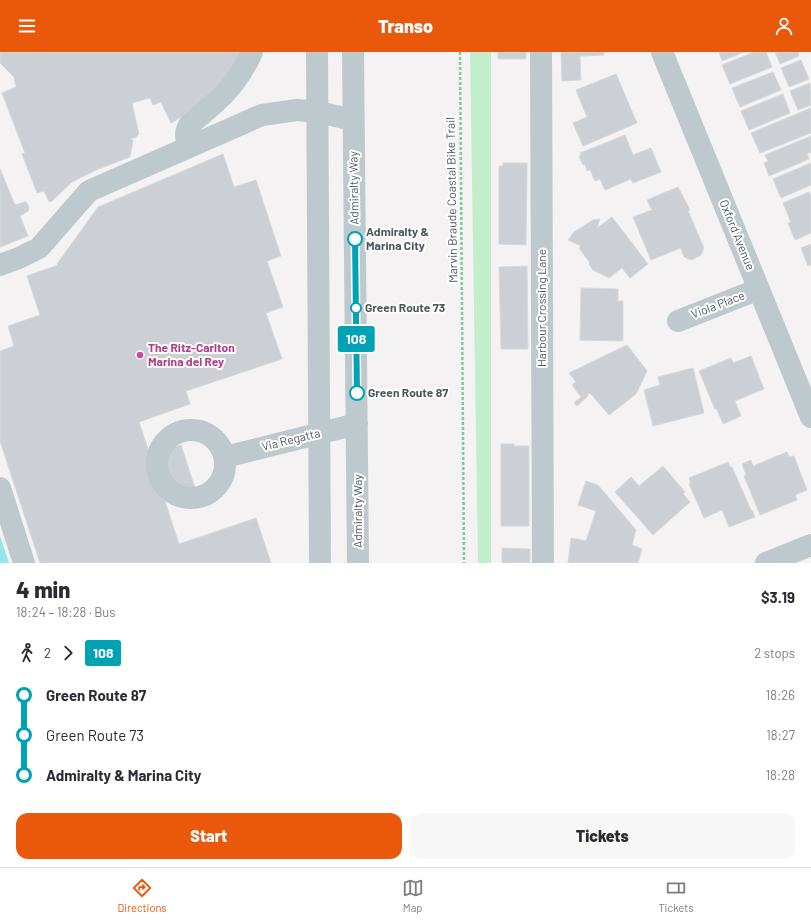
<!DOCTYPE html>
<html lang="en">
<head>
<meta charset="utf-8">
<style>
  :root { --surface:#fff; --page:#f7f7f7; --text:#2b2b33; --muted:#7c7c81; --line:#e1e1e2; --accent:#ea580c }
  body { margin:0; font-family:Barlow,sans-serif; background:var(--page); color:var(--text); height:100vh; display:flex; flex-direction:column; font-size:15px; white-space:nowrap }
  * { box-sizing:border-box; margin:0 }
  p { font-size:13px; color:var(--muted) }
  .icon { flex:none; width:22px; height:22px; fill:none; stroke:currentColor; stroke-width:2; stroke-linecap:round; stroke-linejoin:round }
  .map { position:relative; height:511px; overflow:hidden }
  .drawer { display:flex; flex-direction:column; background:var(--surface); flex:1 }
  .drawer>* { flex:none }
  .badge { padding:0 8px; border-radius:3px; font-size:14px; line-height:26px }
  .map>.badge { position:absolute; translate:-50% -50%; box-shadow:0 0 0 2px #fff }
  .legs { display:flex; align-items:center; gap:6px; height:44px; padding:0 16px; font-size:13px }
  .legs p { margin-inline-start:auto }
  .head { display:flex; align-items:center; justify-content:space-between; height:68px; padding:0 16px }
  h1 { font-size:22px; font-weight:800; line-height:30px }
  .cta { display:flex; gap:8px; margin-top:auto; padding:8px 16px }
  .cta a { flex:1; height:46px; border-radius:12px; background:var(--accent); color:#fff; font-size:16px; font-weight:800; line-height:46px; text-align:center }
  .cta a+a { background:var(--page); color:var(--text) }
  ul { padding:0 16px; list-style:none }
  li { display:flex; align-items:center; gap:14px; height:40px; font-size:15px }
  li i { display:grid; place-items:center; width:6px; height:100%; margin:0 5px; background:currentColor }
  li i::after { content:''; width:10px; height:10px; margin:-5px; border:3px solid; border-radius:50%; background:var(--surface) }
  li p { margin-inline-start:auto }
  li:first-child i { background:linear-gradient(#0000 50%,currentColor 0) }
  li:last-child i { background:linear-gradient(currentColor 50%,#0000 0) }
  header { display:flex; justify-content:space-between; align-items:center; height:52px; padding:0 16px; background:var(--accent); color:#fff; font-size:18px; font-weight:800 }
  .tab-bar { display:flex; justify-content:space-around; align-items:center; height:56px; border-top:1px solid var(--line); background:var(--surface); font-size:11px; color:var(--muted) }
  .tab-bar a { display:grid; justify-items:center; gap:2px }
  .tab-bar .current { color:var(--accent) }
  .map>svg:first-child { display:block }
  .green { fill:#c3eecc }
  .water { fill:#93e7e9 }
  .building { fill:#ccd0d4; stroke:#d6d9dc }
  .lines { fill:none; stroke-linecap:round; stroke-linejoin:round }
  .path { stroke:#7dcb96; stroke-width:2.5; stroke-dasharray:3 2; stroke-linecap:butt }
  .minor { stroke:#bec9cd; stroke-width:22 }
  .line-1-casing { stroke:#fff; stroke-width:9 }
  .line-1 { stroke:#00a3b4; stroke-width:6 }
  .stop-1-dot { fill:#fff; stroke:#00a3b4; stroke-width:2 }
  .hotel-dot { fill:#d1479c; stroke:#fff; stroke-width:1.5 }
  .labels { text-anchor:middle; stroke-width:4; stroke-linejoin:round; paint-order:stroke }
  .street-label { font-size:12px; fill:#4a595e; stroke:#fff }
  .stop-label { font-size:12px; font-weight:bold; fill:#4a595e; stroke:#fff; text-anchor:start }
  .hotel-label { font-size:12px; font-weight:bold; fill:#b23c85; stroke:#fff; text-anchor:start }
</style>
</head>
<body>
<header><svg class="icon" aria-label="menu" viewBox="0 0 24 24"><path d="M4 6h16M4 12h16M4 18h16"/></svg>Transo<svg class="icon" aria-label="person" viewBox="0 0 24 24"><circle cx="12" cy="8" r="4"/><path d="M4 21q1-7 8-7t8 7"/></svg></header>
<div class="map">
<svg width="811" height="511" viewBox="0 0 811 511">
  <rect width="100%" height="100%" fill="#f4f2f2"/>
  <!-- green -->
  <path class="green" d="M470,0H491V511H478Z"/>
  <!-- water -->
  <path class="water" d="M0,484L9,511H0Z"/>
  <!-- building -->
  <path class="building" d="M0,0H241L231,20L193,58L171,71L161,50L153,53L150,46L132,51L139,82L135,86H131L133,89L130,105L96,118L72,130L52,149L49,150L44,139L37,141L22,102L25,101L2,41L16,35L14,25L0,11Z
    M498,0H526V7H498Z
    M561,0H604V3L580,4L581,28L562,29Z
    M719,0H744L722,9Z
    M754,0H766L772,15L730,32L722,13Z
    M775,0H798L799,4L780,12Z
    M801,8L809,27L789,35L781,16Z
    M773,20L781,38L740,55L732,36Z
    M616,22L637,71L583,94L573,71L587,65L576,38Z
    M810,31L811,53L798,58L790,39Z
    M783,42L790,61L749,78L741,59Z
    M811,56V81L760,101L751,81Z
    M625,83L633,103L651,96L661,120L633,131L631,127L605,138L600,127L595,129L590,118L587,119L585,112L583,113L579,104L581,103L580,101Z
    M811,84V100L807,102L809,107L769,124L764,111L768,109L765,103Z
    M223,102L234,135L256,128L281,204L267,209L283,255L266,261L282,307L186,339L190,352L139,370L150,403L181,393L195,436L164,446L179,492L256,466L271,511H40L0,389V299L14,294L8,274L40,263L27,224L58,213L57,212L98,155Z
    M503,111H527L526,193L499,192V114H503Z
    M811,111V133L781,146L773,127Z
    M0,117L15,153L25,150L27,151L29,156L28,159L20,164L28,184L0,195Z
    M678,135L690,158L688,159L704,196L701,203L692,208L684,205L681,196L651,208L633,165L652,158L647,148Z
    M809,140L811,144V181L795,188L788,171L791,170L783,151Z
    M612,165L648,212L630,226L622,216L609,226L593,218L589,212L590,211L579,196L581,194L568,188L574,180L593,168L600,167L597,176Z
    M811,192V213L808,214L801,196Z
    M527,214L528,297H501L499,215Z
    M581,236L618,237V249H623V289L580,288Z
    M627,293L647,319L636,342L609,363L590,341L587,343L588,344L577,354L574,351L581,345L572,333L576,330L569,321Z
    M751,304L764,337L735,349L741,364L723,372L717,357H715L699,319L731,306L733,311Z
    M693,316L704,361L653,374L644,338L660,333L658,325Z
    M501,392H514V394H529V474H501Z
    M787,400L789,405L794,404L807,438L795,443L797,448L760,463L744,424L746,423L742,412L751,408L753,414Z
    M728,410L730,415H732L751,458H752L755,465L729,475L722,458L704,466L689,432H691L689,426Z
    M663,414L685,440L683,442L690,450L653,483L615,440L631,425L639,434Z
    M586,429L598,433L636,478L632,493L642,497L638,511H568L571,486L586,489L596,459L578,453Z
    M502,496L530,497V511H502Z"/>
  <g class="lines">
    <!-- path -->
    <path class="path" d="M460,0L464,511"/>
    <!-- minor -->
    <path class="minor" d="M317,0L320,511
      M353,0L358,511
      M541,0L543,511
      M662,0L811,365
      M189,95C186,85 184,82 189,73C217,50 237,34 252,0
      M0,213L19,206L39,196L89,139L262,63L297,58L318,60L353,68
      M678,269L759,237
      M157 412a34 34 0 1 1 68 0a34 34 0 1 1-68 0Z
      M225,405L357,372
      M0,436L24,511
      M766,511L811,493"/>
  </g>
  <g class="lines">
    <!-- line-1 casing -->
    <g class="line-1-casing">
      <path id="line-1" d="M355,187L357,341"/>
    </g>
    <!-- line-1 -->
    <use href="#line-1" class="line-1"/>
  </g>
  <!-- markers -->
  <g class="stop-1-dot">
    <circle cx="355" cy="187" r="7"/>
    <circle cx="356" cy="256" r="5"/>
    <circle cx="357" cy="341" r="7"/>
  </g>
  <circle class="hotel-dot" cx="140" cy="303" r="4"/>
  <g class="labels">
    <!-- street labels -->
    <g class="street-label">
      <text transform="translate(354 136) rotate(-91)" y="4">Admiralty Way</text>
      <text transform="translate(452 148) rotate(-91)" y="4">Marvin Braude Coastal Bike Trail</text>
      <text transform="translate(737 183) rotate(68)" y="4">Oxford Avenue</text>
      <text transform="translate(718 253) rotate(-21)" y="4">Viola Place</text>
      <text transform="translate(542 256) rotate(-90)" y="4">Harbour Crossing Lane</text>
      <text transform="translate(291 388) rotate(-14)" y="4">Via Regatta</text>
      <text transform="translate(358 459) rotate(-90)" y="4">Admiralty Way</text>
    </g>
    <!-- stop labels -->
    <g class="stop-label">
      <text x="366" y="184">Admiralty &amp;<tspan x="366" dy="14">Marina City</tspan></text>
      <text x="365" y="260">Green Route 73</text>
      <text x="368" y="345">Green Route 87</text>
    </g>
    <!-- hotel labels -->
    <g class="hotel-label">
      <text x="148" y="300">The Ritz-Carlton<tspan x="148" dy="14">Marina del Rey</tspan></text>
    </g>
  </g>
</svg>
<b class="badge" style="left:356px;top:287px;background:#00a3b4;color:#fff">108</b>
</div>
<section class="drawer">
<div class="head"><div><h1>4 min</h1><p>18:24 – 18:28 · Bus</p></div><b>$3.19</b></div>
<div class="legs"><svg class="icon" aria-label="walk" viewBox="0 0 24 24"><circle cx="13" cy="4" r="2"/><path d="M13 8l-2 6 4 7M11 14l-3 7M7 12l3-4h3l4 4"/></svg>2<svg class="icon" aria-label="forward" viewBox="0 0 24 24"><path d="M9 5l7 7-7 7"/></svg><b class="badge" style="background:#00a3b4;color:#fff">108</b><p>2 stops</p></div>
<ul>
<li><i style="color:#00a3b4"></i><b>Green Route 87</b><p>18:26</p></li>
<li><i style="color:#00a3b4"></i><span>Green Route 73</span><p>18:27</p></li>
<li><i style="color:#00a3b4"></i><b>Admiralty &amp; Marina City</b><p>18:28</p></li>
</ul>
<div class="cta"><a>Start</a><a>Tickets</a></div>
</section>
<nav class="tab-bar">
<a class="current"><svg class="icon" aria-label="directions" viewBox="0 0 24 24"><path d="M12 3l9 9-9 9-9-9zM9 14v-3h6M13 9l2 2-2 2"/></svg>Directions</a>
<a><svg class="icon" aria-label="map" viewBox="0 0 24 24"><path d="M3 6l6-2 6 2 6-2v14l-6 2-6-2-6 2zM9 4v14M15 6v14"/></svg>Map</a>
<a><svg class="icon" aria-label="tickets" viewBox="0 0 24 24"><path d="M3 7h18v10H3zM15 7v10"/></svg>Tickets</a>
</nav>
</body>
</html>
